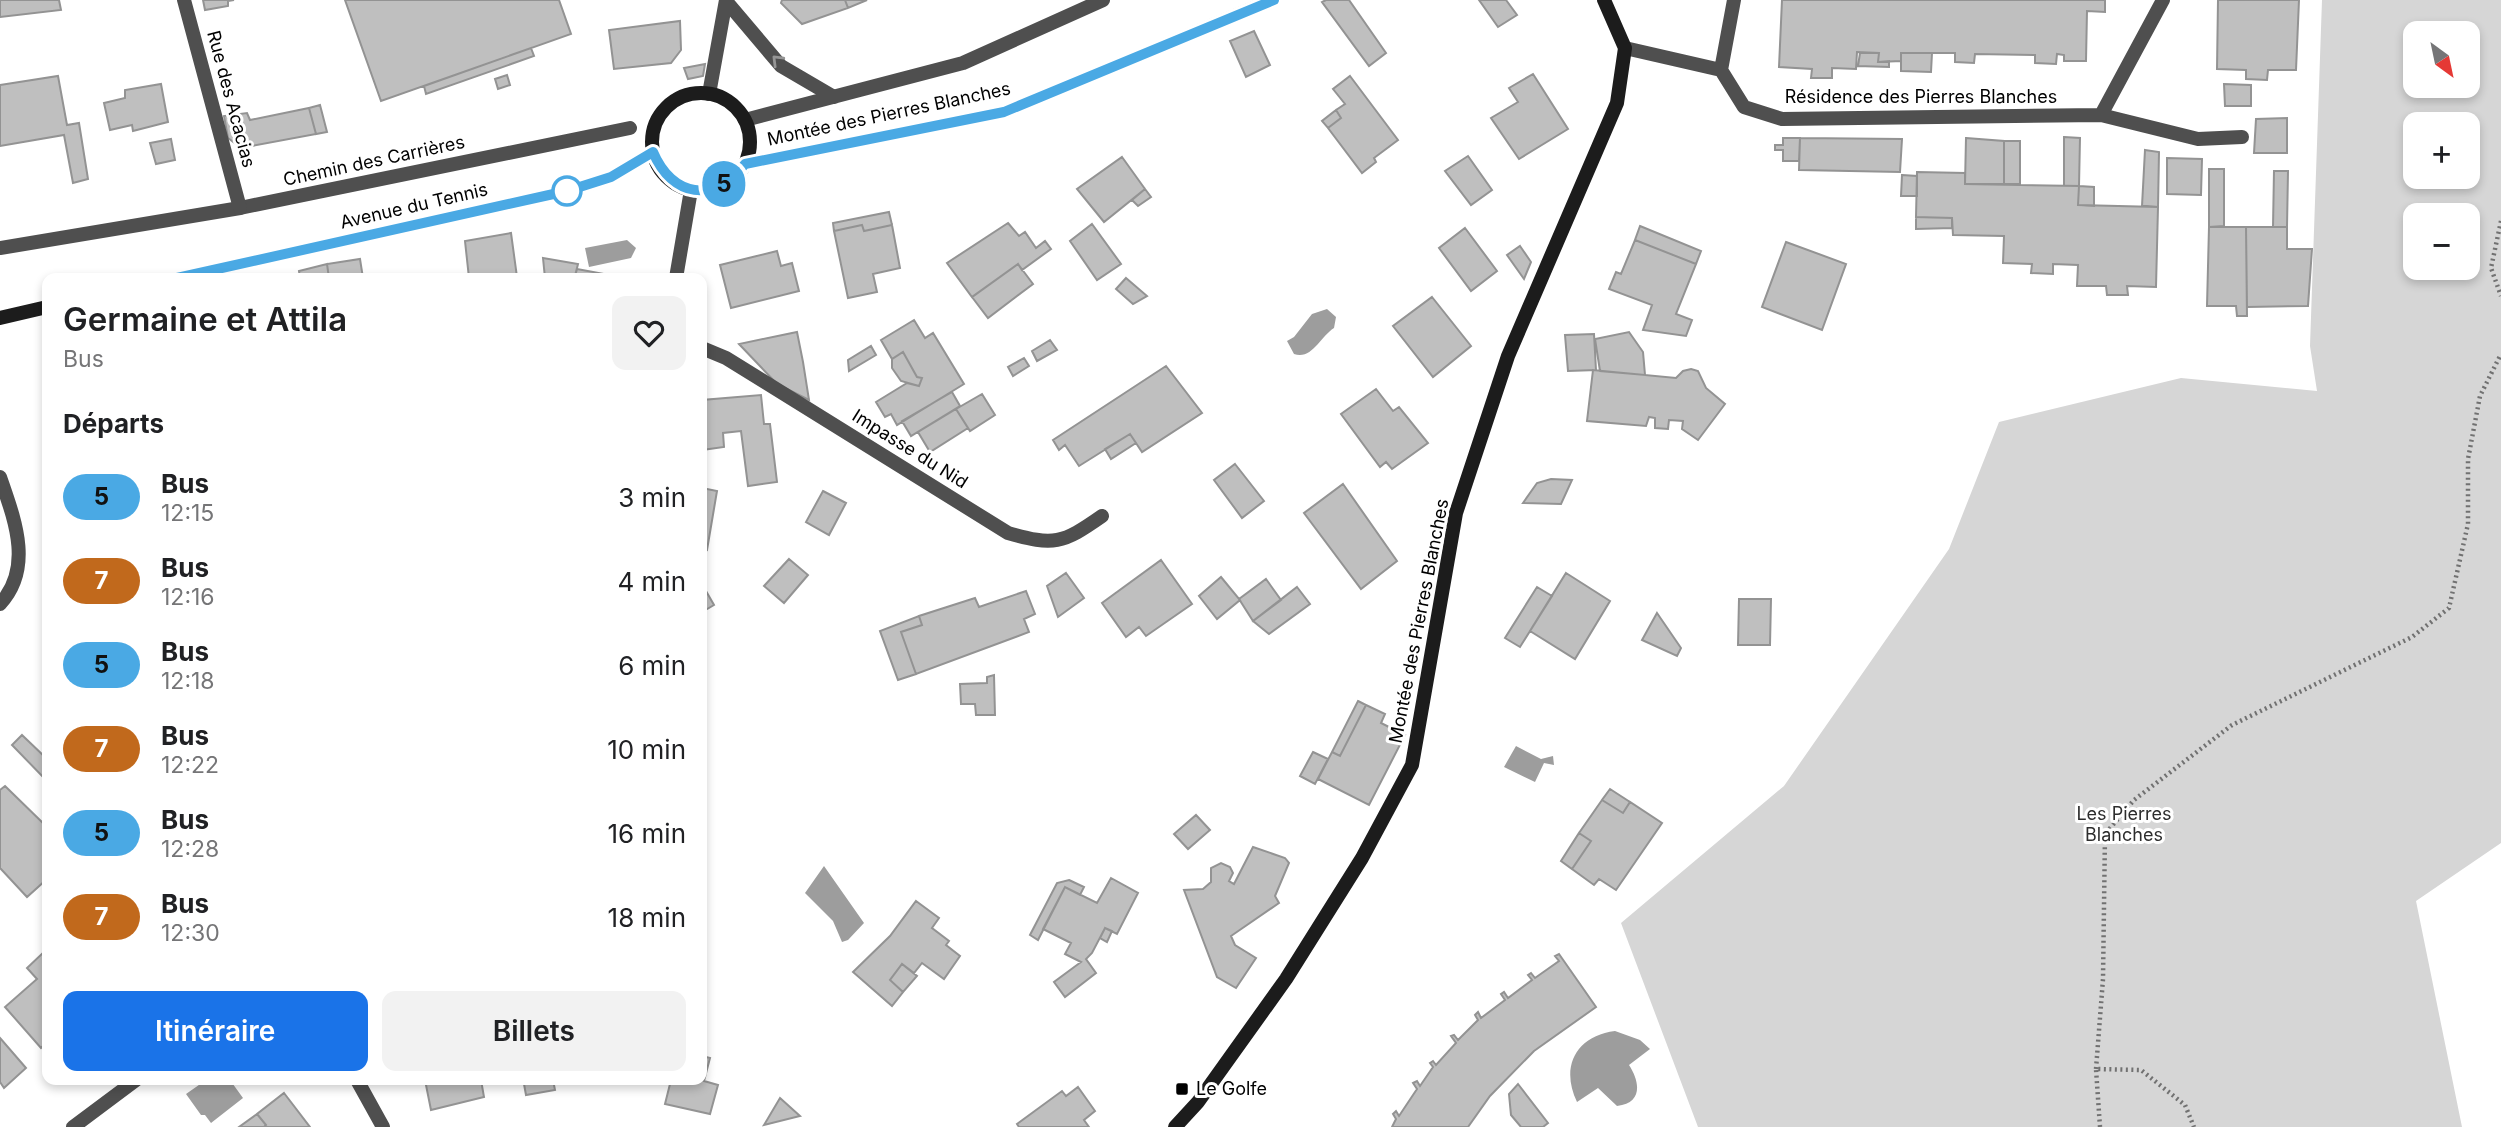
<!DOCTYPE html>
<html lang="fr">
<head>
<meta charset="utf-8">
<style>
  :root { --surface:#fff; --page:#f2f2f2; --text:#202124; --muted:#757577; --accent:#1a73e8 }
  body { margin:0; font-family:Inter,sans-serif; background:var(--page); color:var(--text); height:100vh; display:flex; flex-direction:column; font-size:26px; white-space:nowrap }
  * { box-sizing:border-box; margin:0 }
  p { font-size:23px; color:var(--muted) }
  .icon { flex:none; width:38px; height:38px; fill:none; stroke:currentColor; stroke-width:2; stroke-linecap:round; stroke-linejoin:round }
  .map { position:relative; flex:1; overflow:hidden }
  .side { position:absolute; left:42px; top:273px; width:665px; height:812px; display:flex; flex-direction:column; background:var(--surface); border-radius:14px; box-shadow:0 4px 10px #0003 }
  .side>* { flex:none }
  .badge { padding:0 14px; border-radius:23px; font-size:24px; line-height:46px }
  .needle { width:46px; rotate:147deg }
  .fabs { position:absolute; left:2403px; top:21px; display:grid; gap:14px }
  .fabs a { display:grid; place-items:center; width:77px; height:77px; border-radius:14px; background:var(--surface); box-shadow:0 4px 10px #0003; font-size:35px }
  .map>.badge { position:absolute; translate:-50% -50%; box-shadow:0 0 0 4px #fff }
  h2 { padding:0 21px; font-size:26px; line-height:63px }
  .round { display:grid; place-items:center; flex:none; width:74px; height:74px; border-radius:14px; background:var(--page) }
  .head { display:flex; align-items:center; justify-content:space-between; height:119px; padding:0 21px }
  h1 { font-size:33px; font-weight:600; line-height:52px }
  .action { display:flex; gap:14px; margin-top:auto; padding:14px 21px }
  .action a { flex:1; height:80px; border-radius:14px; background:var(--accent); color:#fff; font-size:28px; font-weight:600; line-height:80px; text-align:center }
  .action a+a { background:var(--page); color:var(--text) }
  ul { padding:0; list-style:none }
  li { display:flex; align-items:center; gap:21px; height:84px; padding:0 21px }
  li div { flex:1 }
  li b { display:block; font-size:26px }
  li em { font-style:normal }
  li .badge { min-width:77px; font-weight:700; text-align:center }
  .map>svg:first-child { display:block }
  .green { fill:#d6d6d6; fill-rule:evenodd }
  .water { fill:#9d9d9d }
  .building { fill:#bfbfbf; stroke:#939393; stroke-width:2 }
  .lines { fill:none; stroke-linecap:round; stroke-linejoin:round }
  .path { stroke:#717171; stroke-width:4.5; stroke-dasharray:2 3.5; stroke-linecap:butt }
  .lane { stroke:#4f4f4f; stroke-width:14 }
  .street { stroke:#4f4f4f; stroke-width:14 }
  .secondary { stroke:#1c1c1c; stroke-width:14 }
  .oneway { stroke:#959595 }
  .line-casing { stroke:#fff; stroke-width:16 }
  .line { stroke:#4aa9e4; stroke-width:10 }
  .stop-dot { fill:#fff; stroke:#4aa9e4; stroke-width:3.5 }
  .poi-dot { fill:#000; stroke:#fff; stroke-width:2.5 }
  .labels { text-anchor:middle; stroke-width:6; stroke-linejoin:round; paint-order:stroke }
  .street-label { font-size:18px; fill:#000; stroke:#fff }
  .park-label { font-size:18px; fill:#2d2d2d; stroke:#fff }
  .poi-label { font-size:18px; fill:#000; stroke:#fff; text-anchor:start }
</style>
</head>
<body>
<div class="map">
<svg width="2501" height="1127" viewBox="0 0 2501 1127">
  <rect width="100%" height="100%" fill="#fff"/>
  <!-- green -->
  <path class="green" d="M2322,0H2501V843L2416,901L2462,1127H1698L1621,923L1784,786L1949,549L1999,422L2181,378L2317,391L2310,346ZM2415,33H2468V86H2415ZM2415,124H2468V177H2415ZM2415,215H2468V268H2415Z"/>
  <!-- water -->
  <path class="water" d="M627,240L636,248L631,258L589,267L585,248Z
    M1327,309L1336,317L1334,328C1320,337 1312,360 1294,354L1287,341L1294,337L1312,314Z
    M1516,746L1541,759L1553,756L1554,765L1544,763L1535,782L1504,767Z
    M824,866L864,923L848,940L842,942L833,921L805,893Z
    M1615,1031L1640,1040L1650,1049L1629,1065C1640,1082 1643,1103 1617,1106L1598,1088L1577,1102C1560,1067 1576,1036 1615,1031Z
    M206,1080H230L243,1098L211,1123L205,1115H201L186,1094Z"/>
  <!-- building -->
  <path class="building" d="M0,0H59L61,10L0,17Z
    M203,0H234L228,1V6L205,10Z
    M345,0H559L571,34L381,101Z
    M782,0H845L848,8L802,24L781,3Z
    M845,0H867L848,8Z
    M1326,0H1349L1386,53L1369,66L1322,2Z
    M1479,0H1506L1517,15L1498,27Z
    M1782,0H2105V12L2087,11L2086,61H2064V55L2057,54L2056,64L2035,63V55L1975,54L1974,63L1955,62V53H1901V61L1878,62L1879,53L1857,52L1856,69L1832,68V78H1811L1812,69L1779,67Z
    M2218,0H2299L2296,70H2268L2267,80L2246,79V70L2217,69Z
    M680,21L681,50L671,63L614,69L609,30Z
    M1254,31L1270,65L1246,77L1230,41Z
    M531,48L534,56L426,94L424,86Z
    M1860,53H1879L1878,62L1889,61V67L1858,66Z
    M1901,53H1932L1931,72L1901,71Z
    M705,64L703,76L688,79L684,68Z
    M1533,74L1568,129L1519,159L1491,118L1518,102L1509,88Z
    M507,75L510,85L498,89L495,79Z
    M58,76L67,125L79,123L88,179L73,183L64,135L0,146V85Z
    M1350,76L1398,140L1374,158L1376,162L1362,173L1328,128L1341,118L1336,110L1345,104L1333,89Z
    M161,84L168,122L133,131L132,125L110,130L104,103L125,98V90Z
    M2224,84L2251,85V106H2225Z
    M320,105L327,132L316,134L309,108Z
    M309,108L316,134L241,148L228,138L224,116L247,113L250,120Z
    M1336,110L1341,118L1328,128L1322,121Z
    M2287,118V153H2254L2256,119Z
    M2064,137L2080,138L2079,186H2064Z
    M1783,138H1800L1799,161H1783V150H1775V145H1783Z
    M1800,138L1902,139L1900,172L1799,170Z
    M1966,138L2004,141V184H1965Z
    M171,139L175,160L156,164L150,143Z
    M2004,141H2020V184H2004Z
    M2145,150L2159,152L2158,207L2142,206Z
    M1468,156L1492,190L1471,205L1445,171Z
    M1122,157L1145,189L1104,222L1077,189Z
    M2167,158L2202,159L2201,195L2167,194Z
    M2209,169H2224V226L2209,227Z
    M2274,171H2288L2287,227H2273Z
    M1917,172L1965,173V184L2079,186L2078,205L2158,207L2156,287L2127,286L2128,295H2107L2106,286H2077L2078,265L2053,264V274L2031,273L2032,264L2003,263L2004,236L1953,235L1952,218L1916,217Z
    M1902,175L1917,176V196H1901Z
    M2079,186L2094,187V206L2078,205Z
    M1145,189L1151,197L1138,206L1132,200Z
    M889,212L892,225L864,231L862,225L834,231L833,223Z
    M1916,217L1952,218V228L1916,229Z
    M1008,223L1019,236L1025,232L1036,248L1045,241L1051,249L1022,270L1018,264L972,297L947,263Z
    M1092,224L1121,264L1097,280L1070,241Z
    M862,225L864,231L892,225L900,268L873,274L877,292L848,298L834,231Z
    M1640,226L1701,251L1696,264L1635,240Z
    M2209,227H2246L2247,316H2237L2236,306H2207Z
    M2246,227H2287V249H2312L2308,306L2247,307Z
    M1465,228L1497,271L1471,291L1439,248Z
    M511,233L517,277L469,278L465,241Z
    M1635,240L1696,264L1676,314L1692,320L1686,336L1643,330L1652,305L1609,289L1616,272L1621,274Z
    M1786,242L1846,264L1822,330L1762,307Z
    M1520,246L1531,262L1524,279L1507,255Z
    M777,251L781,266L792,263L799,291L731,308L720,265Z
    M543,258L578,264L575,276L590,278H545Z
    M360,259L363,278H329L327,264Z
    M327,264L329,278H300L299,271Z
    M1018,264L1033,284L988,318L972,297Z
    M577,269L604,274L603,278L575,276Z
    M1126,278L1147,296L1133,304L1116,289Z
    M1432,297L1471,346L1433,377L1393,326Z
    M914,320L925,338L933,333L964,384L897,425L891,414L885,417L876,402L907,383L919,386L922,378L917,377L903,352L892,359L881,340Z
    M797,332L803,362L809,400L777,384L739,344Z
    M1629,332L1643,352L1645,375L1600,371L1595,339Z
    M1594,334L1596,370L1568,371L1565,335Z
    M1050,340L1057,350L1037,361L1032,351Z
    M871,346L876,355L849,371L848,360Z
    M903,352L917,377L922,378L919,386L901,381L892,368V359Z
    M1024,358L1029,366L1013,376L1008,367Z
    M1166,366L1202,413L1142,452L1130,434L1079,466L1065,445L1059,450L1053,440Z
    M1691,369L1698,371L1706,388L1725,404L1698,440L1682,429L1683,421L1669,420L1668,429L1655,428V418L1649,417L1646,426L1587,421L1593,370L1676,378L1683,371Z
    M1376,389L1393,411L1399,407L1428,443L1392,469L1386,462L1380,467L1341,414Z
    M952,392L960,406L911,436L902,421Z
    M982,394L995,415L970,431L956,409Z
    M761,395L764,424H770L777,482L748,486L741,431L723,433L724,447L702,450V400Z
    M956,409L968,428L930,452L918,432Z
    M1130,434L1136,443L1111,459L1105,449Z
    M1235,464L1264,501L1242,518L1214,480Z
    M1551,479L1572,480L1561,504L1523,503L1537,483Z
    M1343,484L1397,561L1361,589L1304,513Z
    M702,488L717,491L707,550L702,549Z
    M823,491L846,503L829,535L806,522Z
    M789,559L808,575L784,603L764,586Z
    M1161,560L1192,604L1146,636L1139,627L1126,637L1102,603Z
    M1066,573L1084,598L1058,617L1047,586Z
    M1566,573L1610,601L1575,659L1530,631Z
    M1221,577L1240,600L1217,619L1199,596Z
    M1266,579L1281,600L1253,621L1239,599Z
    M1297,587L1310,604L1269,634L1253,621Z
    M1537,587L1552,596L1520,647L1505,638Z
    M706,591L714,605L702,612V594Z
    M1026,591L1035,614L1024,619L1029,632L916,674L901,632L922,625L919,616L975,598L979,607Z
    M1739,599H1771L1770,645H1738Z
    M1657,613L1681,648L1677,656L1642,640Z
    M919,616L922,625L901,632L916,674L898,680L880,631Z
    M994,675L995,715H976L975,704H961L960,684L987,683V677Z
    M1358,701L1366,705L1340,756L1332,752Z
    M1366,705L1385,714L1381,723L1405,735L1369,805L1318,779L1332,752L1340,756Z
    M22,735L47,759V781L12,745Z
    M1313,752L1328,759L1315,784L1300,776Z
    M5,786L47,827V879L27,897L0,868V790Z
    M1610,789L1630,802L1623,813L1602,800Z
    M1602,800L1623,813L1630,802L1662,823L1616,890L1599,879L1594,885L1572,869L1591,841L1579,833Z
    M1196,815L1210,830L1188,849L1174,834Z
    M1579,833L1591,841L1572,869L1561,861Z
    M1253,847L1285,858L1289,863L1275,896L1279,903L1231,936L1235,945L1256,958L1236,988L1217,977L1184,890L1203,889L1211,882V868L1221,863L1230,867L1233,873L1229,881L1234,884Z
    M1111,878L1138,893L1117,934L1105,928L1092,953L1086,959L1096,973L1065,997L1054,982L1081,962L1065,954L1071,943L1043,929L1065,887L1097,903Z
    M1069,880L1084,887L1080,895L1065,887L1038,940L1030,935L1057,883Z
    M916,901L939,918L932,928L949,941L946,945L960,956L944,979L922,963L914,973L902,964L890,980L903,992L892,1006L853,972L890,936Z
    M1105,928L1112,931L1107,942L1100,938Z
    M46,950L47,1042L41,1048L5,1007L37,979L27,968Z
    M1559,954L1596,1007L1534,1051L1490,1096L1468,1127H1392L1396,1119L1393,1114L1396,1111L1399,1116L1417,1089L1413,1083L1417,1081L1420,1086L1433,1067L1430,1063L1433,1061L1436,1065L1456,1043L1451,1036L1454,1035L1458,1040L1478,1020L1475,1015L1478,1012L1481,1018L1505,1000L1501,994L1504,992L1508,998L1532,980L1528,975L1531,973L1535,978L1559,961L1555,956Z
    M902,964L917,976L903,992L890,980Z
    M0,1038L26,1068L4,1088L0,1082Z
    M702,1056L710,1058L704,1081L718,1085L710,1114L665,1104L671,1080H702Z
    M425,1080H481L484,1097L431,1110Z
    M553,1080L555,1090L526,1095L524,1084Z
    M1518,1084L1548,1123L1543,1127H1521L1511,1115L1509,1094Z
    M1078,1087L1095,1111L1084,1120L1089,1127H1019L1017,1124L1062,1091L1066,1096Z
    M284,1093L310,1127H264L266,1125L257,1114Z
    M780,1098L800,1116L764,1125Z
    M257,1114L266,1125L264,1127H239Z"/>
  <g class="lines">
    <!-- path -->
    <path class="path" d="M2501,221L2491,268L2501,296
      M2096,1069L2103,979L2105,834L2134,800L2232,725L2412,637L2449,608L2468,524V459L2480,396L2501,354
      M2100,1127L2096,1069L2141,1070L2185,1105L2194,1127"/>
    <!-- lane -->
    <path class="lane" d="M1625,48L1721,70L1744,107L1782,119L2101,115L2198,139L2242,137
      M1721,70L1734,0
      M2101,115L2163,0
      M0,248L240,208L630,128"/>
    <!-- street -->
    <path class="street" d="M184,0L240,208
      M726,1L781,66L834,97
      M709,94L726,0
      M745,120L963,63L1103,0
      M676,278L691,190
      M702,348L726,358L1008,533C1054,546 1062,544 1102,516
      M0,477C14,518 34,567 0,604
      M357,1080L383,1127
      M73,1127L136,1080"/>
    <!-- secondary -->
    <path class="secondary" d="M652 142a49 49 0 1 1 98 0a49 49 0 1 1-98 0Z
      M745,164L1004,112L1273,0
      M177,278L567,191L611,177L653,152
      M0,318L47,307
      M1175,1127L1198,1102L1286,979L1362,858L1412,765L1456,513L1508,356L1617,103L1625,48L1604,0"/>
  </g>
  <!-- one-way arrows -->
  <defs><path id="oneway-chevron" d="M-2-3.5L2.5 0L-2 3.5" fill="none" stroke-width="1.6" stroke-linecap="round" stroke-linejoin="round" transform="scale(1.75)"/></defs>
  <use class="oneway" href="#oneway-chevron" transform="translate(777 60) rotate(-135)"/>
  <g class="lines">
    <!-- line casing -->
    <g class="line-casing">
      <path id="line" d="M177,278L567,191L611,177L653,152C672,197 714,204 745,164L1004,112L1274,0"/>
    </g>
    <!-- line -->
    <use href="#line" class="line"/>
  </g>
  <!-- markers -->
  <circle class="stop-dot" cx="567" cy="191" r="14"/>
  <rect class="poi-dot" x="1175" y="1082" width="14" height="14" rx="3.5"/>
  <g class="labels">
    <!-- street labels -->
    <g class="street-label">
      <text x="1921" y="103">Résidence des Pierres Blanches</text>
      <text transform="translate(231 99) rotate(75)" y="6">Rue des Acacias</text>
      <text transform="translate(889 114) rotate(-12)" y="6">Montée des Pierres Blanches</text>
      <text transform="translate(374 161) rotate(-12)" y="6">Chemin des Carrières</text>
      <text transform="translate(414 206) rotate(-13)" y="6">Avenue du Tennis</text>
      <text transform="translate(910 449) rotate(32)" y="6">Impasse du Nid</text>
      <text transform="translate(1419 621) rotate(-79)" y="6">Montée des Pierres Blanches</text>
    </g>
    <!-- park labels -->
    <g class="park-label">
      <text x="2124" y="820">Les Pierres<tspan x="2124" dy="21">Blanches</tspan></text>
    </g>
    <!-- poi labels -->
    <g class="poi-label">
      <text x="1196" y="1095">Le Golfe</text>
    </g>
  </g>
</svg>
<div class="fabs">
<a><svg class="needle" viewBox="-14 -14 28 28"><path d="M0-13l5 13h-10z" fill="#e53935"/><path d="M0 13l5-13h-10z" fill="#757577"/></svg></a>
<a>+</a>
<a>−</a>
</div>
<b class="badge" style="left:724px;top:184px;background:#4aa9e4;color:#111">5</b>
<section class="side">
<div class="head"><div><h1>Germaine et Attila</h1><p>Bus</p></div><a class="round"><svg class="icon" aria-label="heart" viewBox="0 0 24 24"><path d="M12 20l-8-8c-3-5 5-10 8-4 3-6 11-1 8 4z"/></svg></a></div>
<h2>Départs</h2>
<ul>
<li><span class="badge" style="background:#4aa9e4;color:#111">5</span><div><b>Bus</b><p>12:15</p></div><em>3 min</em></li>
<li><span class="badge" style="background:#c1691c;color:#fff">7</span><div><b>Bus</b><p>12:16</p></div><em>4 min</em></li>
<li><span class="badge" style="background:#4aa9e4;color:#111">5</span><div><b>Bus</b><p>12:18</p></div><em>6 min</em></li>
<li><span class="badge" style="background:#c1691c;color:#fff">7</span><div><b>Bus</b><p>12:22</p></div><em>10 min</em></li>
<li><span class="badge" style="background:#4aa9e4;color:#111">5</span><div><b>Bus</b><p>12:28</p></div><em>16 min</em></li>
<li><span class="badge" style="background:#c1691c;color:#fff">7</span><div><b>Bus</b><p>12:30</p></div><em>18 min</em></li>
</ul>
<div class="action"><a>Itinéraire</a><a>Billets</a></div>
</section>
</div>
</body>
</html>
